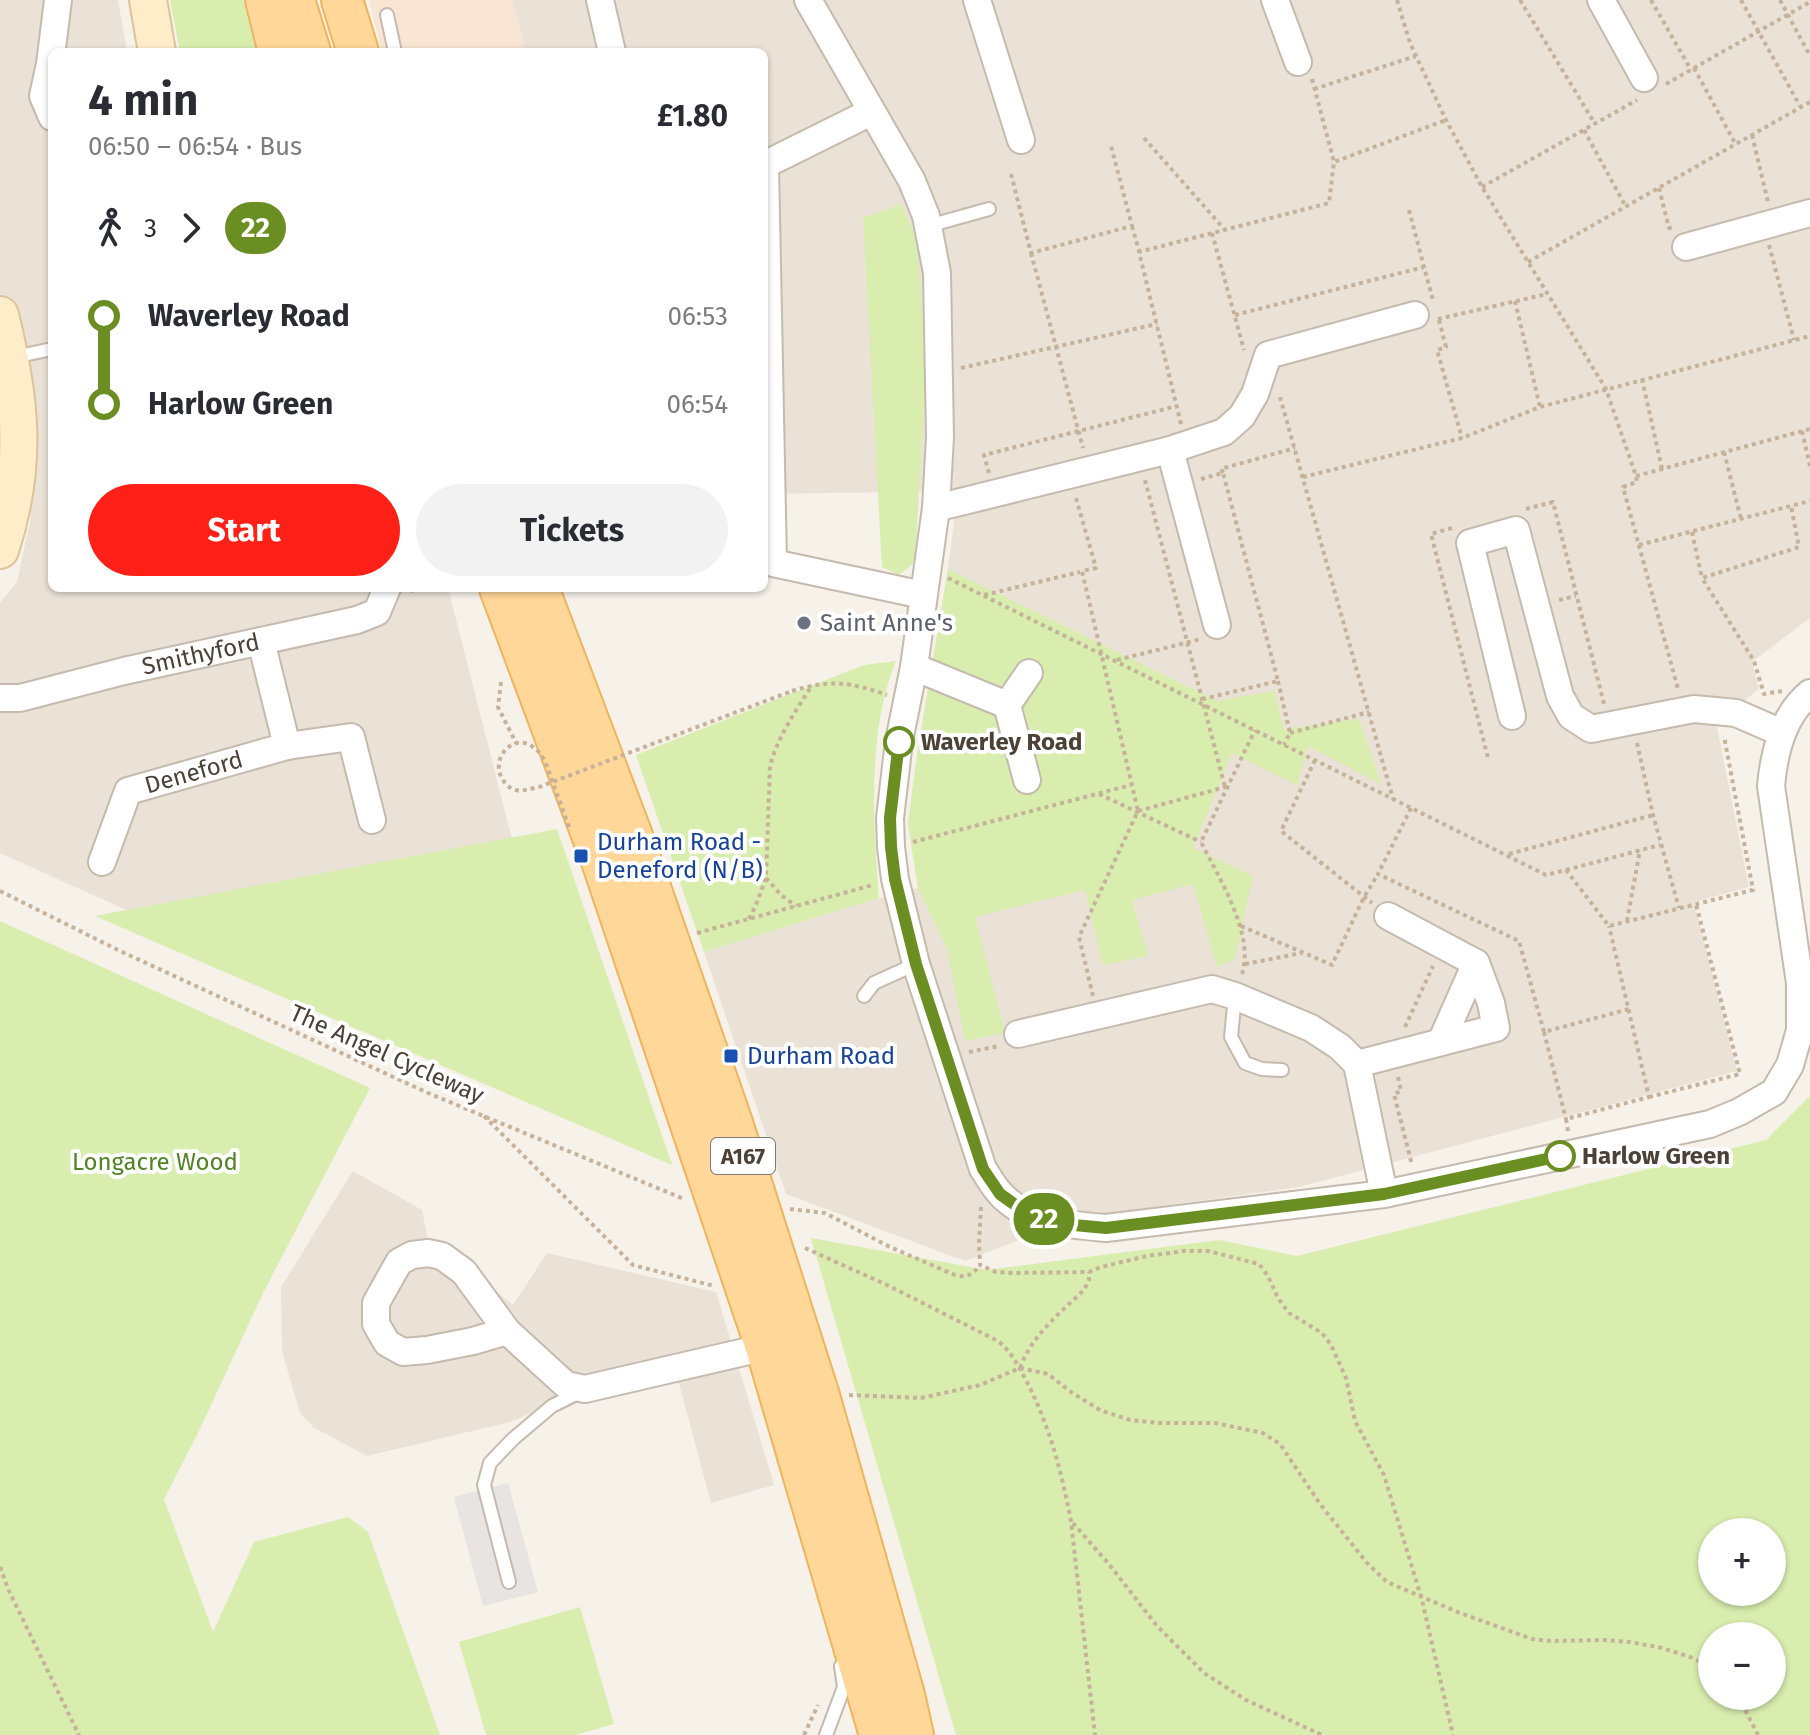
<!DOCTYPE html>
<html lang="en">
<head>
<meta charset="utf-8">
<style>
  :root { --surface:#fff; --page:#f2f2f3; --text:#2b2b33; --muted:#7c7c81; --accent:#ff2117 }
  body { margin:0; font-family:"Fira Sans",sans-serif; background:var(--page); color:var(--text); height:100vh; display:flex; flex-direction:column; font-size:30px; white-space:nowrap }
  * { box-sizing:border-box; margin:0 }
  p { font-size:26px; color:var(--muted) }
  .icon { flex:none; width:44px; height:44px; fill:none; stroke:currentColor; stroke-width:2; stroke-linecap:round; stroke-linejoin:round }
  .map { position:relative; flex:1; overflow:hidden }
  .drawer { position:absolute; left:48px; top:48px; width:720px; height:544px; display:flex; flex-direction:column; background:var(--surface); border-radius:12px; box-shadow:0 2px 6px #0004 }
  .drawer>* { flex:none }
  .badge { padding:0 16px; border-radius:26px; font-size:28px; line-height:52px }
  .buttons { position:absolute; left:1698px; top:1518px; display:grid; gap:16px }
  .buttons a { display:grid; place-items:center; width:88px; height:88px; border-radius:50%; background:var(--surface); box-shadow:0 2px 6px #0004; font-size:40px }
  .map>.badge { position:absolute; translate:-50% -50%; box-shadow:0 0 0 4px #fff }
  .legs { display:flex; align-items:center; gap:12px; height:88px; padding:0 40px; font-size:26px }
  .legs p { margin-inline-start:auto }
  .overview { display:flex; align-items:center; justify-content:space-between; height:136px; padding:0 40px }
  h1 { font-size:44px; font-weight:700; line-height:60px }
  .primary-button { display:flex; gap:16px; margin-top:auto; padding:16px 40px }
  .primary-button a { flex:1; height:92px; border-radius:48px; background:var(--accent); color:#fff; font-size:32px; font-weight:700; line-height:92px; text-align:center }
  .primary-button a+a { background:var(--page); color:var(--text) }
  ul { padding:0 40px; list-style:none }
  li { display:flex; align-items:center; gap:28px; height:88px; font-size:30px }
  li i { display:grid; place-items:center; width:12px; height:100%; margin:0 10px; background:currentColor }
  li i::after { content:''; width:20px; height:20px; margin:-10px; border:6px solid; border-radius:50%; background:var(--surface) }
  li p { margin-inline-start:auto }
  li:first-child i { background:linear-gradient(#0000 50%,currentColor 0) }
  li:last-child i { background:linear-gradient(currentColor 50%,#0000 0) }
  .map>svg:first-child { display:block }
  .residential { fill:#eae2d7 }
  .commercial { fill:#f9e5d3 }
  .green { fill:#d8edae; fill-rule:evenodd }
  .parking { fill:#e7e4e1 }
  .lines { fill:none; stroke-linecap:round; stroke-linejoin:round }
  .lane-casing { stroke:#c5baad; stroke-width:16 }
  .street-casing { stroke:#c5baad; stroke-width:30 }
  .secondary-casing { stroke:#ddc397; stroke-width:40 }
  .primary-casing { stroke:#efb45e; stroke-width:44 }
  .path { stroke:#c6b29a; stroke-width:4; stroke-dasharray:4 4; stroke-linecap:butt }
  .lane { stroke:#fff; stroke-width:12 }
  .street { stroke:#fff; stroke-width:26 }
  .secondary { stroke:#ffedca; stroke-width:36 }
  .primary { stroke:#ffd799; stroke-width:40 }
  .path-bridge { stroke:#c6b29a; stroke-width:4; stroke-dasharray:4 4; stroke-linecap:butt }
  .line-1-casing { stroke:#fff; stroke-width:18 }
  .line-1 { stroke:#6b8e23; stroke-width:12 }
  .worship-dot { fill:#6b7280; stroke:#fff; stroke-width:3 }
  .stop-1-dot { fill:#fff; stroke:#6b8e23; stroke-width:4 }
  .transit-dot { fill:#1a4fb4; stroke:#fff; stroke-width:3 }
  .labels { text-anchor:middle; stroke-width:8; stroke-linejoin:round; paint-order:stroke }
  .shield { fill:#fff; stroke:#817a72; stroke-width:2 }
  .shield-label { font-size:22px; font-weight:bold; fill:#4b4136 }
  .worship-label { font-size:24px; fill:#5b616d; stroke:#fff; text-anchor:start }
  .street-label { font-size:24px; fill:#4b4136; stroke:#fff }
  .stop-label { font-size:24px; font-weight:bold; fill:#4b4136; stroke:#fff; text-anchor:start }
  .transit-label { font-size:24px; fill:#164399; stroke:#fff; text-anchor:start }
  .park-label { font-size:24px; fill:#518323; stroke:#fff }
</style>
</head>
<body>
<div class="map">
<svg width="1810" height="1735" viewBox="0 0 1810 1735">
  <rect width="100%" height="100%" fill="#f6f1e9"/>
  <!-- residential -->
  <path class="residential" d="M0,0H118L127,52H52V588H448L512,839L153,922L0,853V603L17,582L31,517L0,522Z
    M512,0H1810V618L1752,662L1759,689L1716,722L1749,887L1694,902L1737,1071L1299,1187L1076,1218L965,1261L786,1194L704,952L879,898L918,888L908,824L917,755L948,569L958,491L764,494V52H526Z
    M353,1171L422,1210L427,1236L513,1305L547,1253L716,1292L774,1485L711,1503L672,1357L586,1376L534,1412L510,1422L367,1456L313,1427L300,1413L282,1351L281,1287Z"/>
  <!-- commercial -->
  <path class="commercial" d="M369,0H512L526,52H382Z"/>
  <!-- green -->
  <path class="green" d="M170,0H243L257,52H180Z
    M901,204L917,240L926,371L915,562L899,575L882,567L863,218Z
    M948,569L1217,701L1274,691L1284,729L1359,719L1381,784L1308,746L1297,785L1232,753L1193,848L1253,876L1235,959L1217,967L1193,884L1132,900L1148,956L1103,965L1085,890L975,917L1005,1033L965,1041L947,949L918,888L908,824L917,755Z
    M896,661C867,732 873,822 879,898L704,952L636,755L864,665Z
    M557,829L672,1165L95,916Z
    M0,921L370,1088L263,1293L199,1431L164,1499L213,1632L254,1542L348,1517L368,1532L440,1735H0Z
    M1810,1096V1735H956L811,1238L987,1270L1219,1240L1297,1256L1766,1140ZM1772,1532V1592H1712V1532ZM1772,1636V1696H1712V1636Z
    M580,1607L614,1724L575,1735H486L459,1642Z"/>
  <!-- parking -->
  <path class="parking" d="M508,1483L538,1592L483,1606L454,1497Z"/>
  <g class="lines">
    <!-- lane casing -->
    <g class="lane-casing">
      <path id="lane" d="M387,15L395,52
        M928,226L989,209
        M14,357L52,349
        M864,996L874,983L916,964
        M1235,996L1231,1037L1245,1063L1262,1069L1282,1070
        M509,1582L484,1485L490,1463L513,1439L552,1406L582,1391
        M826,1735L844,1687L841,1666"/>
    </g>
    <!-- street casing -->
    <g class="street-casing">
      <g id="street">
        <path d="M600,0L612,52"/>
        <path d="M808,0L912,181L926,216L937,273L940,437L936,508L914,667L899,741L890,818L891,847L895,879L916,964L983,1169C988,1176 992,1184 998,1191C1023,1222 1069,1225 1106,1228L1384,1194L1710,1124L1739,1112L1774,1092L1790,1065L1800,1030V983L1771,786C1774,753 1783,715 1810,693"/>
        <path d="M977,0L1021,140"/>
        <path d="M1275,0L1298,62"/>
        <path d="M1601,0L1644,78"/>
        <path d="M52,117L43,96L50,64L58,0"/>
        <path d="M764,165L871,112"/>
        <path d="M765,165L773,563L923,595"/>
        <path d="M1686,247L1810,213"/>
        <path d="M1170,450L1217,625"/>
        <path d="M936,508L1170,450L1224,432L1242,416L1255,394L1268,355L1415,315"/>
        <path d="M261,641L287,746"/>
        <path d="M914,667L1007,705L1027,780"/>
        <path id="s1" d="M0,698H20L124,671L357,620L377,612L387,588"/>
        <path d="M1007,705L1029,673"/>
        <path d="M1512,716L1470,543L1516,530L1560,696L1571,716L1591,729L1694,709L1736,713L1782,733"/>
        <path id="s2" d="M102,862L128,791L287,746L351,737L372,820"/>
        <path d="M1018,1034L1212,989L1235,996L1311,1028L1340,1047L1357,1064L1384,1194"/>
        <path d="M1441,1042L1476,963"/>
        <path d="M1357,1064L1496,1028L1491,1003L1476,963L1388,916"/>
        <path d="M507,1331L473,1341L427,1350L403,1352L387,1343L376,1324V1303L399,1262L412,1255L428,1253L442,1256L464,1272L507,1331L566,1385L585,1389L766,1347"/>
      </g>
    </g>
    <!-- secondary casing -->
    <g class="secondary-casing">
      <path id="secondary" d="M148,0L157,52
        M0,315C21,400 28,465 0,550"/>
    </g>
    <!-- primary casing -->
    <g class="primary-casing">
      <path id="primary" d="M266,0L279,52
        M294,0L310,52
        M342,0L358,52
        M500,588L602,861L766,1347L880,1735
        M538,588L632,836L731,1120L819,1396L904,1695L913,1735"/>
    </g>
    <!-- path -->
    <path class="path" d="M1397,0L1410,43L1446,120L1482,187L1606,389L1636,476L1637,482L1623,487L1678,689
      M1520,0L1595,124
      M1651,0L1691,70
      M1741,0L1800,106
      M1780,0L1810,56
      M1694,68L1735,143
      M1312,79L1334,162
      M1666,84L1810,2
      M1314,89L1416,56
      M1584,130L1626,207
      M1752,135L1768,202
      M1144,138L1225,230
      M1011,174L1031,253L1132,226L1111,146
      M1482,187L1637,100
      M1659,188L1669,228L1673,227
      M1409,210L1424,267
      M1132,226L1139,251
      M1212,233L1244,350
      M1769,245L1794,340
      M1031,253L1083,448
      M1528,262L1810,102
      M1515,301L1540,407
      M1235,315L1424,267L1433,300
      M1438,319L1547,294
      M1439,320L1446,347L1437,350L1462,438
      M961,368L1157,324
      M1642,379L1662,469
      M1280,397L1393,799
      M1181,424L1139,252L1329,203L1334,162L1446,120
      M1802,431L1810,466
      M1724,452L1741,519
      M989,473L984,455L1177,406
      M1223,473L1221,469L1295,448
      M1636,476L1810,429
      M1303,477L1462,438L1540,407L1810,336
      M1201,479L1223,473L1278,681L1203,699
      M1145,480L1225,787
      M1076,498L1096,568L1082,571L1138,811
      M1526,509L1553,502L1604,704
      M1452,528L1431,534L1488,758
      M1692,532L1702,578
      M1639,545L1810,501
      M948,578L1546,875L1566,870L1609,926L1753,890L1724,736
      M410,591L423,588
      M984,595L1080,572
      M1559,600L1576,596
      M1117,660L1201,639
      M1278,681L1290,733L1284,745
      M501,682L498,707L516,743
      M792,691C830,679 850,682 887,695
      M1782,691L1764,694L1754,661L1702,578L1799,547L1791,506
      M1290,733L1369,712
      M1637,743L1653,815L1679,908
      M1315,760L1281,831L1372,903
      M1099,794L1201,842
      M1411,808L1378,874L1519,941L1544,1032L1629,1009
      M913,842L1131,785
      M1509,854L1653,815
      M1566,870L1660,845
      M766,878L781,895L796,906
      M0,891L120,951L428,1093L684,1199
      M749,919L756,905L766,878L770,766C778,736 796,711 812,685
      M1627,921L1640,850
      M1241,926L1332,965L1364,897L1378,874
      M697,933L873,885
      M1245,964L1302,953
      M1242,974C1255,935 1219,878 1201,842L1255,730
      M1093,996L1079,937L1138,811L1229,786
      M1405,1027L1433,966
      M1544,1032L1566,1119
      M969,1052L999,1046
      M1398,1077L1401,1091L1394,1094L1412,1165
      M1649,1097L1740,1074L1696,904
      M484,1116L633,1265L714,1286
      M1568,1131L1566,1119L1649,1097L1609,926
      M981,1207L979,1243L980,1265L996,1272L1014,1273L1089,1272L1101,1267L1147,1256L1184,1251H1208L1259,1264L1268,1276L1278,1298L1289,1313L1322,1333L1331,1345L1346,1378L1355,1421L1384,1475L1422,1600L1453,1735
      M790,1209L825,1213L890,1247L957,1276C969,1277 973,1274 980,1265
      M805,1248L887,1285L998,1341C1013,1353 1021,1371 1030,1388C1052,1434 1061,1471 1071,1521L1095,1735
      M1020,1368L1048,1374L1071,1392L1100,1410L1130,1420L1158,1423H1215L1263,1433L1280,1444L1320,1504L1367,1563L1387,1582L1460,1613L1532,1639L1551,1641L1604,1640L1630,1642L1662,1648L1693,1658L1712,1668
      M849,1395L921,1398L980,1385L1020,1368C1032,1335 1060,1313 1084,1290L1089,1280V1272
      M1073,1523L1108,1563L1157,1626L1204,1673L1246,1700L1322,1735
      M0,1567L9,1591L79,1735
      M1738,1696L1758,1735
      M804,1735L818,1705"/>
    <!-- lane -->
    <use href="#lane" class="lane"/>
    <!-- street -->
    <use href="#street" class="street"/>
    <!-- secondary -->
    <use href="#secondary" class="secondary"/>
    <!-- primary -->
    <use href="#primary" class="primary"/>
    <!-- path-bridge -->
    <path class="path-bridge" d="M569,827L545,761C520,716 477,765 512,789L520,791L539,787L792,691"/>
  </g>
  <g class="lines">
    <!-- line-1 casing -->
    <g class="line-1-casing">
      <path id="line-1" d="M899,742L890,818L891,847L895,879L916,964L983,1169L1000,1194L1028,1214L1063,1224L1106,1228L1384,1194L1560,1156"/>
    </g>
    <!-- line-1 -->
    <use href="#line-1" class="line-1"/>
  </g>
  <!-- markers -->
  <circle class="worship-dot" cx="804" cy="623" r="8"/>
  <g class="stop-1-dot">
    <circle cx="899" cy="742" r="14"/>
    <circle cx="1560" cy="1156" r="14"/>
  </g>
  <g class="transit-dot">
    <rect x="573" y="848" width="16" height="16" rx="4"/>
    <rect x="723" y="1048" width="16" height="16" rx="4"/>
  </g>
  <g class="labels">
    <!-- shield labels -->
    <rect class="shield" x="711" y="1138" width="64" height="36" rx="6"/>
    <g class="shield-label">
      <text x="743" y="1164">A167</text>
    </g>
    <!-- worship labels -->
    <g class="worship-label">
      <text x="820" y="631">Saint Anne's</text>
    </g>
    <!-- street labels -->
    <g class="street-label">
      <text dy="8" stroke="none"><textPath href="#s1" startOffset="206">Smithyford</textPath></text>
      <text dy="8" stroke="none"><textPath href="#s2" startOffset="144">Deneford</textPath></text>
      <text transform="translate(387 1054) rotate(24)" y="8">The Angel Cycleway</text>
    </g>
    <!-- stop labels -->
    <g class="stop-label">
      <text x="921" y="750">Waverley Road</text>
      <text x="1582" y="1164">Harlow Green</text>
    </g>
    <!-- transit labels -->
    <g class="transit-label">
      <text x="597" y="850">Durham Road -<tspan x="597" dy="28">Deneford (N/B)</tspan></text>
      <text x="747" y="1064">Durham Road</text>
    </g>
    <!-- park labels -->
    <g class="park-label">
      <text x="155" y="1170">Longacre Wood</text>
    </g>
  </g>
</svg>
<div class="buttons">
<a>+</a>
<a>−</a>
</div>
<b class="badge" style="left:1044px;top:1219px;background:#6b8e23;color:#fff">22</b>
<section class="drawer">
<div class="overview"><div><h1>4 min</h1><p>06:50 – 06:54 · Bus</p></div><b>£1.80</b></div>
<div class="legs"><svg class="icon" aria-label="walk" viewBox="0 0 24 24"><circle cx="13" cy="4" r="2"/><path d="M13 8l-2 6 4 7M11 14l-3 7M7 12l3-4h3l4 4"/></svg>3<svg class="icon" aria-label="forward" viewBox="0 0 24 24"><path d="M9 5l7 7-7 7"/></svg><b class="badge" style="background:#6b8e23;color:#fff">22</b></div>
<ul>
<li><i style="color:#6b8e23"></i><b>Waverley Road</b><p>06:53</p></li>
<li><i style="color:#6b8e23"></i><b>Harlow Green</b><p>06:54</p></li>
</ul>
<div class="primary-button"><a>Start</a><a>Tickets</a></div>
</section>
</div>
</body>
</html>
